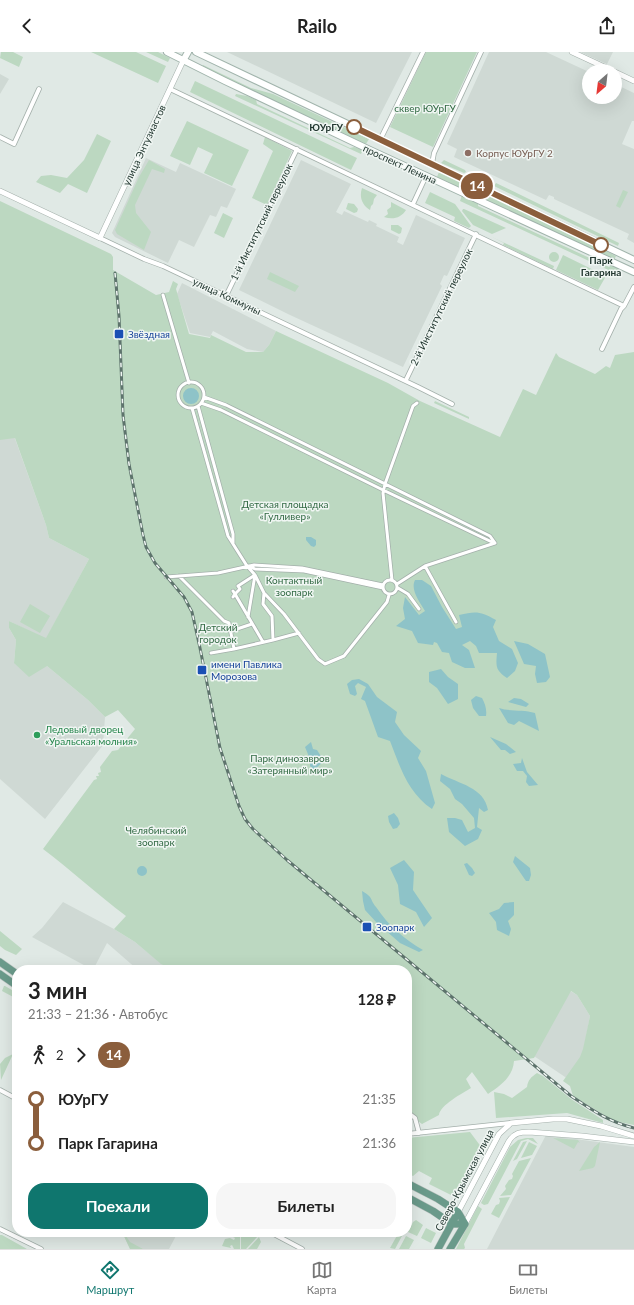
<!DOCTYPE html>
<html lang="ru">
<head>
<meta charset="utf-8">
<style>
  :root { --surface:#fff; --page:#f6f6f6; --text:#222; --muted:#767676; --line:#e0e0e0; --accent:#0f766e }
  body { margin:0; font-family:Lato,sans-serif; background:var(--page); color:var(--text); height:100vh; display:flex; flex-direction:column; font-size:15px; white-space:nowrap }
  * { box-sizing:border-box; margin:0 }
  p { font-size:13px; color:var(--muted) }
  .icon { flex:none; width:22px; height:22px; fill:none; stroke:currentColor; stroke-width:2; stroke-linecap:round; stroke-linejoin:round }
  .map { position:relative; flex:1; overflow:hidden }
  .details { position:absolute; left:12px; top:913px; width:400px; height:272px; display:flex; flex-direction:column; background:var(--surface); border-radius:16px; box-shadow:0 4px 16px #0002 }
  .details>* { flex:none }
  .badge { padding:0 8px; border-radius:13px; font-size:14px; line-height:26px }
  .needle { width:26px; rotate:208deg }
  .buttons { position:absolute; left:582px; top:12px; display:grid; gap:8px }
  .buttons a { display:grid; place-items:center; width:40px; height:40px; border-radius:50%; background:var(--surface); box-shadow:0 4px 16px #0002; font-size:20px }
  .map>.badge { position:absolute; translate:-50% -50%; box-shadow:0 0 0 2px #fff }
  .legs { display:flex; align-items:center; gap:6px; height:44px; padding:0 16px; font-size:13px }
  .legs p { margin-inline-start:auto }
  .overview { display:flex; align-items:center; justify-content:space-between; height:68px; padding:0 16px }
  h1 { font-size:22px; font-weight:700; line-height:30px }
  .action { display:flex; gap:8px; margin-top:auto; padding:8px 16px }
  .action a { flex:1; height:46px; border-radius:16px; background:var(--accent); color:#fff; font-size:16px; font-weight:700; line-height:46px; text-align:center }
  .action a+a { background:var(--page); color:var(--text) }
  ul { padding:0 16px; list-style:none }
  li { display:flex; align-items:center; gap:14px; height:44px; font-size:15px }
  li i { display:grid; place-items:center; width:6px; height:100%; margin:0 5px; background:currentColor }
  li i::after { content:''; width:10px; height:10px; margin:-5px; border:3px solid; border-radius:50%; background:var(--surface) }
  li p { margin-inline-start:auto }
  li:first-child i { background:linear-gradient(#0000 50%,currentColor 0) }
  li:last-child i { background:linear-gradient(currentColor 50%,#0000 0) }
  header { display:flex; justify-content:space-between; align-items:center; height:52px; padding:0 16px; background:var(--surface); font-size:18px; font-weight:700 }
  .tab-bar { display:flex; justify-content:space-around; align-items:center; height:56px; border-top:1px solid var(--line); background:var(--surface); font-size:11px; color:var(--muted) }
  .tab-bar a { display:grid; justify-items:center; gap:2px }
  .tab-bar .active { color:var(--accent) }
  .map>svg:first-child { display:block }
  .built { fill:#cfd9d4 }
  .green { fill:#bcd8c1 }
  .water { fill:#8ec3c8 }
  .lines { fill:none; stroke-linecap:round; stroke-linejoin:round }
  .pedestrian-casing { stroke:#a4b0ab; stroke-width:4.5 }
  .minor-casing { stroke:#a4b0ab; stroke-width:5.5 }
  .tertiary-casing { stroke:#a4b0ab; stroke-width:6 }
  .secondary-casing { stroke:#a1b4ac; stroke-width:8 }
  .primary-casing { stroke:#bdc3c1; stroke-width:8 }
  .pedestrian { stroke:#fff; stroke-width:3 }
  .minor { stroke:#fff; stroke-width:4 }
  .tertiary { stroke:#fff; stroke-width:5 }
  .secondary { stroke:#fff; stroke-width:6 }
  .primary { stroke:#6a9a8a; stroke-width:7 }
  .rail-casing { stroke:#5d736c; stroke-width:3 }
  .rail { stroke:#f0f6f3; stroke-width:1.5; stroke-dasharray:4.5; stroke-linecap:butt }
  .line-1-casing { stroke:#fff; stroke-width:9 }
  .line-1 { stroke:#8b5e3c; stroke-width:6 }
  .stop-1-dot { fill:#fff; stroke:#8b5e3c; stroke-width:2 }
  .education-dot { fill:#8d6e63; stroke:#f0f6f3; stroke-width:1.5 }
  .transit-dot { fill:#1a4fb4; stroke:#f0f6f3; stroke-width:1.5 }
  .leisure-dot { fill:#2e9e5b; stroke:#f0f6f3; stroke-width:1.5 }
  .labels { text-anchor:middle; stroke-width:3; stroke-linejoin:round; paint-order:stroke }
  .park-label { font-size:10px; fill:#326a44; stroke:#f0f6f3 }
  .stop-label { font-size:10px; font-weight:bold; fill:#233831; stroke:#f0f6f3; text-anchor:end }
  .street-label { font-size:10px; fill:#233831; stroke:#f0f6f3 }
  .education-label { font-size:10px; fill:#785e54; stroke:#f0f6f3; text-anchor:start }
  .transit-label { font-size:10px; fill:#164399; stroke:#f0f6f3; text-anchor:start }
  .leisure-label { font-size:10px; fill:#27864d; stroke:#f0f6f3; text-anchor:start }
</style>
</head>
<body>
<header><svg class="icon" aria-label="back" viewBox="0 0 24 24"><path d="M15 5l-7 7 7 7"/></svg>Railo<svg class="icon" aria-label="share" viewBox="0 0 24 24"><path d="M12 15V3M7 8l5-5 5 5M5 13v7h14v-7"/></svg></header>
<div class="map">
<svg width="634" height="1197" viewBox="0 0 634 1197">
  <rect width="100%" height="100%" fill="#e0e9e5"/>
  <!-- built -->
  <path class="built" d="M227,0H412L376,71Z
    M489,0H546L589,20V45H615V32L634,41V69H632L622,92L634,97V191L627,187L629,182L554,147V145L549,143L546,148L454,105L457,97L447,92Z
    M580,0H613L607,12Z
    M0,22L9,27L0,42Z
    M146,106L176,120L180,111L236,137L227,156L221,154L216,165L210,163L194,195L179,188L168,211L115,185L112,181Z
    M301,108L351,132L336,160L342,163L344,159L368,170L369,168L377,172L376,174L399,185L397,190L403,193L416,163L465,186L447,224L444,223L440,232L442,234L403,315L290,263L239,238Z
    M182,231L276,279L269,293L263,300L247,297L213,279L210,285L190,281L177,242Z
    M14,384L46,473L49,486L89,507L46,587L9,569V576L16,588L14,611L47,614L88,648L105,665L103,693L45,767L0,727V387Z
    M63,850L114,877L135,890L169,918H138L107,891L93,918L32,885L42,876Z
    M567,937L577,943L590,964L577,1033L522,996Z
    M546,1083L634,1095V1197H487Z
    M124,1180H178L169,1197H130L123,1182Z"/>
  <!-- green -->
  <path class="green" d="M1,0H13L23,5L19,15L0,6Z
    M91,0H136L166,14L158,31Z
    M146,0H158L170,6L168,10Z
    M426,0H477L433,95L390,75Z
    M203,13L251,36L273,42L369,87L366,92L202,15Z
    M195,29L357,106L351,118L190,40Z
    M236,42L247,44L256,48L257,52L350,96L354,95L363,98L361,102L235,44Z
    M187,69L249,98L232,134L204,121L213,102L198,95L190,113L170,104Z
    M97,82L111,89L87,141L68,132L60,141L36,130L41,124L51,123L67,126L84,108Z
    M265,85L292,99L267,153L252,146L273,99L263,92Z
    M149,108L165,117L164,121L152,117L135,153L136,161L151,180L144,198L117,182L115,178L139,125Z
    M444,108L465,118L466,120L464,121L441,111Z
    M439,120L616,204L614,208L437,125Z
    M496,131L619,191L618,194L494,134Z
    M362,136L377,143L374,147L373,152L371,154L370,158C362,153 359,145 362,136Z
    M623,138L628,140L620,156L616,154Z
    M430,140L455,152L471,174L469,176L454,169L455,165L425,151Z
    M462,143L478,151V154L609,215L611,213L620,216L617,222L460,149Z
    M0,149L111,202L113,205V218L156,243L169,240L173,229L178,232L176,237L189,282L210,286L211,283L246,300H263L269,293L276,279L388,331L420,349L500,385L523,337L536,343L556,301L559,305L595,322L606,314L610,316L615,303L634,300V1073L614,1069L573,1044L570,1034L563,1029L580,1005L583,997L590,964L577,943L571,939L534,1006L514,1009C513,1025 500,1034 488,1042L472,1020L466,1027L471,1036C463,1041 440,1053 439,1063L422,1072L407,1061V918H172L161,912L135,890L114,877L126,864C97,842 71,818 43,797L94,728L97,727L96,724H99L98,721L101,720L100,715L112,699L118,698L135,677L118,658L105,665L88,648L47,614L29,625L14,611L16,588L9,576V569L46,586L89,507L49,486L46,473L15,386L0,388Z
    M391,150L406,158C401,166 393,168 384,165L388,162L387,158L391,155Z
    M348,151L354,152L358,157L357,160L354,161L346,157Z
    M463,157H464L506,176L492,182L473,173L462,159Z
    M223,161L233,166L224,186L214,181Z
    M391,173H398L402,176L401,181L399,182L391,178Z
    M492,185L554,214L553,217L503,193L504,191Z
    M549 205a5 5 0 1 1 10 0a5 5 0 1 1-10 0Z
    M563,203L606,224L598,238L556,218Z
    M270,220L299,234L295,240L267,227Z
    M435,349L469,365V367L434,351Z
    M30,552L50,564L40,581L20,570Z
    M0,879L22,897L16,903L5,898L0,894Z
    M4,934H5L17,941V947L2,939Z
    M13,1002L1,1028L0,1012L5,1006Z
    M537,1021L543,1024L571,1047L603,1068V1071L567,1061L496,1066L494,1040L504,1042L512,1046L527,1035C528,1028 531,1025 537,1021Z
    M470,1080L482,1096L460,1138L451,1143L429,1132L432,1126L419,1119L413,1124L407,1121V1086Z
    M526,1086H533L538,1092L528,1087L521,1089L488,1152L484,1153L481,1151L510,1095L518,1088Z
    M553,1086L578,1088L580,1091L578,1090L574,1097Z
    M527,1089L517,1107L513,1109L523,1090Z
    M529,1090L537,1094L532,1103L521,1106Z
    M600,1090L595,1114L593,1116L579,1119L594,1095Z
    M531,1106L511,1143L500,1144L506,1137L505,1134L509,1128L512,1127L513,1124L512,1122L519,1109Z
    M510,1145L499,1166L491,1162L496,1153L499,1152L500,1149L499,1146Z
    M478,1154L482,1157L464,1192L465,1196L464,1197H456Z
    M416,1168L423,1173L417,1184L408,1180L413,1170Z
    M426,1176L436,1181L431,1191L421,1186Z
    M124,1180H127L126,1184L130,1190L143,1197H130L123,1182Z
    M241,1180H250L258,1184L246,1197H241Z
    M399,1180L403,1182L395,1197L390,1196Z
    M0,1183H2L27,1197H0Z
    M240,1183V1197H234L232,1193L230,1194L231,1196L222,1194L225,1187L230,1186L234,1188L235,1186L233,1185Z
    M406,1184L414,1188L409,1197H399Z
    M259,1185L261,1190L257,1197H248Z"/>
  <!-- water -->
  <path class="water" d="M183 344a8 8 0 1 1 16 0a8 8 0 1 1-16 0Z
    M306,485H311L316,488V493L314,495L311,494L306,488Z
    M415,528H422L431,534L442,555L456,577L462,575L459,563C476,559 480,559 496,568L493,575L499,589L512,597L518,611L515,619L507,626C495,618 496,614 497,601H479L476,594L470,589L462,593L469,598L475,616H465L452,610L449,601L442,600L437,591L434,590L433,593L418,591L412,579L396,574L405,567L403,556L405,545L419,563L425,559C420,550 410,538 415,528Z
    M514,589L528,592L545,602L550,625L546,630L537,631L535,622L536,614L524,612Z
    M441,617L448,625L458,632V647L448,652L437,636L429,630V620Z
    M359,627L368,632L377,645L397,660L395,670L404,683L421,699L418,706L426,719L435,751L432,757C408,741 400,715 390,689L378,685L365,649L361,647L366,635L358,631L355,634L357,642L355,644L350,642L347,632L352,628Z
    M476,644L482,646C485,652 487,657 486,664H479L473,656L471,648Z
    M514,646L521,647L529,652L526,655L508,650Z
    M499,656C511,660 523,657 535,661L539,679L519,669L514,673L508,671Z
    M490,685L506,692L516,700L510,702L505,698H501Z
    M311,690L313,697L317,698L324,709L314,718L310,714V707L305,695Z
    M522,706L527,720L538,733L529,734L526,730L527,724L523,719H517L513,712L521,711Z
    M441,722C459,732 484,735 488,758L484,760L479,756L477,775L482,778L478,787L465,794L449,780L447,766H455L462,768L468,780L475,776L474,766L462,752L455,747L450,737L440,729Z
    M394,761L398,766L400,772L397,776L393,777L389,770L388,764Z
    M515,804L530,816L531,823L529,829H526L513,810Z
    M404,808L414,820L413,838L432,866L424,875L416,860L400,852L398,833L390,816Z
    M467,811L472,816L475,821L472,824L469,823L464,812Z
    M137 819a5 5 0 1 1 10 0a5 5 0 1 1-10 0Z
    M362,839C374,846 369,846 376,855C388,873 405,888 423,898L419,900L400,891L377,871L365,858L363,849Z
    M514,850V863L508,869L511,877L509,884L497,878L496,870L489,861L499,857L504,851Z"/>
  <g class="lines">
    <!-- pedestrian casing -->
    <g class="pedestrian-casing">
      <path id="pedestrian" d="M163,243L189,331
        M178 343a13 13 0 1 1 26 0a13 13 0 1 1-26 0Z
        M204,345L226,353L490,484L495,491
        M201,351L221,358L383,438L494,491
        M198,354L233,482V491
        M192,356L228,484L247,514L255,523L264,541L284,562L318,607L325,612L344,604L387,550L389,543
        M249,514L255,517L304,519L383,536
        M425,514L456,570
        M179,524L224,569L229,571L234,597
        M166,525L218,521L254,513L302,516L383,533
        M383 535a7 7 0 1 1 14 0a7 7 0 1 1-14 0Z
        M392,528L383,441L385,432L413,354L417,351
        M397,532L425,514L495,491
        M398,536L408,542L419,557
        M233,539L235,542L240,537L238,534L255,523L248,565
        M233,545L235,542L263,590
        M231,579L252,572
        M273,588L299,581
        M211,601L234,597L273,588L272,564L263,552L264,541"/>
    </g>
    <!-- minor casing -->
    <g class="minor-casing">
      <path id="minor" d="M170,37L624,254
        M0,85L14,92L39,37
        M380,88L423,0
        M432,112L434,101L481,0
        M413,152L426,124
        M100,186L144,207L163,214L418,335L452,352
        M226,244L297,97
        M602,297L621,257L624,254L634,235
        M406,328L476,182
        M0,1038L17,1047
        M407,1060L415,1066L419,1081
        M407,1082L511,1071
        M0,1177L41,1197
        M270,1180L302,1197"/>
    </g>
    <!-- tertiary casing -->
    <g class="tertiary-casing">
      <path id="tertiary" d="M572,0L613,19
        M615,20L634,29
        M0,139L100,186L183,9
        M458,1160L499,1082L511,1071L553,1067H567L601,1074L634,1084
        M465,1172L509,1089C514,1081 520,1080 529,1080L582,1084L634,1090"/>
    </g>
    <!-- secondary casing -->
    <g class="secondary-casing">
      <path id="secondary" d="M167,0L225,29L368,97L634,220
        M196,0L634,208
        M183,9L188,0"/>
    </g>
    <!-- primary casing -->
    <g class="primary-casing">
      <path id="primary" d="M0,910L17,922
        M0,922L17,934
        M407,1131L438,1147L458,1160L465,1172
        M407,1145L433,1159L452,1172H465
        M438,1197L458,1160
        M450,1197L465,1172"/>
    </g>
    <!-- pedestrian -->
    <use href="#pedestrian" class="pedestrian"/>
    <!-- minor -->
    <use href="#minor" class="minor"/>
    <!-- tertiary -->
    <use href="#tertiary" class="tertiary"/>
    <!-- secondary -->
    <use href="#secondary" class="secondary"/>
    <!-- primary -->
    <use href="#primary" class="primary"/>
    <!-- rail casing -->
    <g class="rail-casing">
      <path id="rail" d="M115,221L119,264L123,363L129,412L143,483L146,495L155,511L184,545L192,560L200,596L220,696L239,754L245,767L253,777L287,808L571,1044C592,1058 609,1070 634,1076"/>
    </g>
    <!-- rail -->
    <use href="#rail" class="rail"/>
  </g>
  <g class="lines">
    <!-- line-1 casing -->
    <g class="line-1-casing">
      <path id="line-1" d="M354,75L601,193"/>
    </g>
    <!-- line-1 -->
    <use href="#line-1" class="line-1"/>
  </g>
  <!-- markers -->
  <g class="stop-1-dot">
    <circle cx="354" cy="75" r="7"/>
    <circle cx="601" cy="193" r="7"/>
  </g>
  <circle class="education-dot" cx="468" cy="101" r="4"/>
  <g class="transit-dot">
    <rect x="114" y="277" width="10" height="10" rx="2"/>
    <rect x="197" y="613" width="10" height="10" rx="2"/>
    <rect x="362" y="870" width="10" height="10" rx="2"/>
  </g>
  <circle class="leisure-dot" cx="37" cy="683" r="4"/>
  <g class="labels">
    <!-- park labels -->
    <g class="park-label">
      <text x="425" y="60">сквер ЮУрГУ</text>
      <text x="285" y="456">Детская площадка<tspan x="285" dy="12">«Гулливер»</tspan></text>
      <text x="294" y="532">Контактный<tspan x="294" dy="12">зоопарк</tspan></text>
      <text x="218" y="579">Детский<tspan x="218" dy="12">городок</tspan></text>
      <text x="290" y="710">Парк динозавров<tspan x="290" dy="12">«Затерянный мир»</tspan></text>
      <text x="156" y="782">Челябинский<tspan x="156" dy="12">зоопарк</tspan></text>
    </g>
    <!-- stop labels -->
    <g class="stop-label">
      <text x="343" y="79">ЮУрГУ</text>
      <text x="601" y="212" text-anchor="middle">Парк<tspan x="601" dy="12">Гагарина</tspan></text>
    </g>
    <!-- street labels -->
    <g class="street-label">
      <text transform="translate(144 93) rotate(-65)" y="4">улица Энтузиастов</text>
      <text transform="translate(400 112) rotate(25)" y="4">проспект Ленина</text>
      <text transform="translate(261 170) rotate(-64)" y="4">1-й Институтский переулок</text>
      <text transform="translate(227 244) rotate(25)" y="4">улица Коммуны</text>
      <text transform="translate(441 255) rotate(-64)" y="4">2-й Институтский переулок</text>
      <text transform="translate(464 1128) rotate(-62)" y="4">Северо-Крымская улица</text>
    </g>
    <!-- education labels -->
    <g class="education-label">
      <text x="476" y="105">Корпус ЮУрГУ 2</text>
    </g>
    <!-- transit labels -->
    <g class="transit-label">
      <text x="128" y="286">Звёздная</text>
      <text x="211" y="616">имени Павлика<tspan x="211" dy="12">Морозова</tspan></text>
      <text x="376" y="879">Зоопарк</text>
    </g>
    <!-- leisure labels -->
    <g class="leisure-label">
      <text x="45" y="681">Ледовый дворец<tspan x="45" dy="12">«Уральская молния»</tspan></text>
    </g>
  </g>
</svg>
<div class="buttons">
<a><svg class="needle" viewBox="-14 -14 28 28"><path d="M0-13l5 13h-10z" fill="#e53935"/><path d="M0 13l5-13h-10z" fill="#767676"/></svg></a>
</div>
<b class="badge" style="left:477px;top:134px;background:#8b5e3c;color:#fff">14</b>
<section class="details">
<div class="overview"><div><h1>3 мин</h1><p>21:33 – 21:36 · Автобус</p></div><b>128 ₽</b></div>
<div class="legs"><svg class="icon" aria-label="walk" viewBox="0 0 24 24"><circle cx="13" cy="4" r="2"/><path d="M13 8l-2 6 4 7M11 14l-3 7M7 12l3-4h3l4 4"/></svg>2<svg class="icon" aria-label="forward" viewBox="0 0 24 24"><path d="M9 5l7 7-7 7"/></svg><b class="badge" style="background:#8b5e3c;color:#fff">14</b></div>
<ul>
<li><i style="color:#8b5e3c"></i><b>ЮУрГУ</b><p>21:35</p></li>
<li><i style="color:#8b5e3c"></i><b>Парк Гагарина</b><p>21:36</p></li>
</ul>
<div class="action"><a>Поехали</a><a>Билеты</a></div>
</section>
</div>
<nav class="tab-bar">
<a class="active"><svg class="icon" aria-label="directions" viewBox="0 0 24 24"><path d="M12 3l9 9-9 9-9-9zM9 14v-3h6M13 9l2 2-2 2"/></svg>Маршрут</a>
<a><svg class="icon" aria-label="map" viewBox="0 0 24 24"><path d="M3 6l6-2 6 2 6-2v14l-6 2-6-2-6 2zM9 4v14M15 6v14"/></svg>Карта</a>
<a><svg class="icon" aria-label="tickets" viewBox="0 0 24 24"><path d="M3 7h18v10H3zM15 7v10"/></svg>Билеты</a>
</nav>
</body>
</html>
